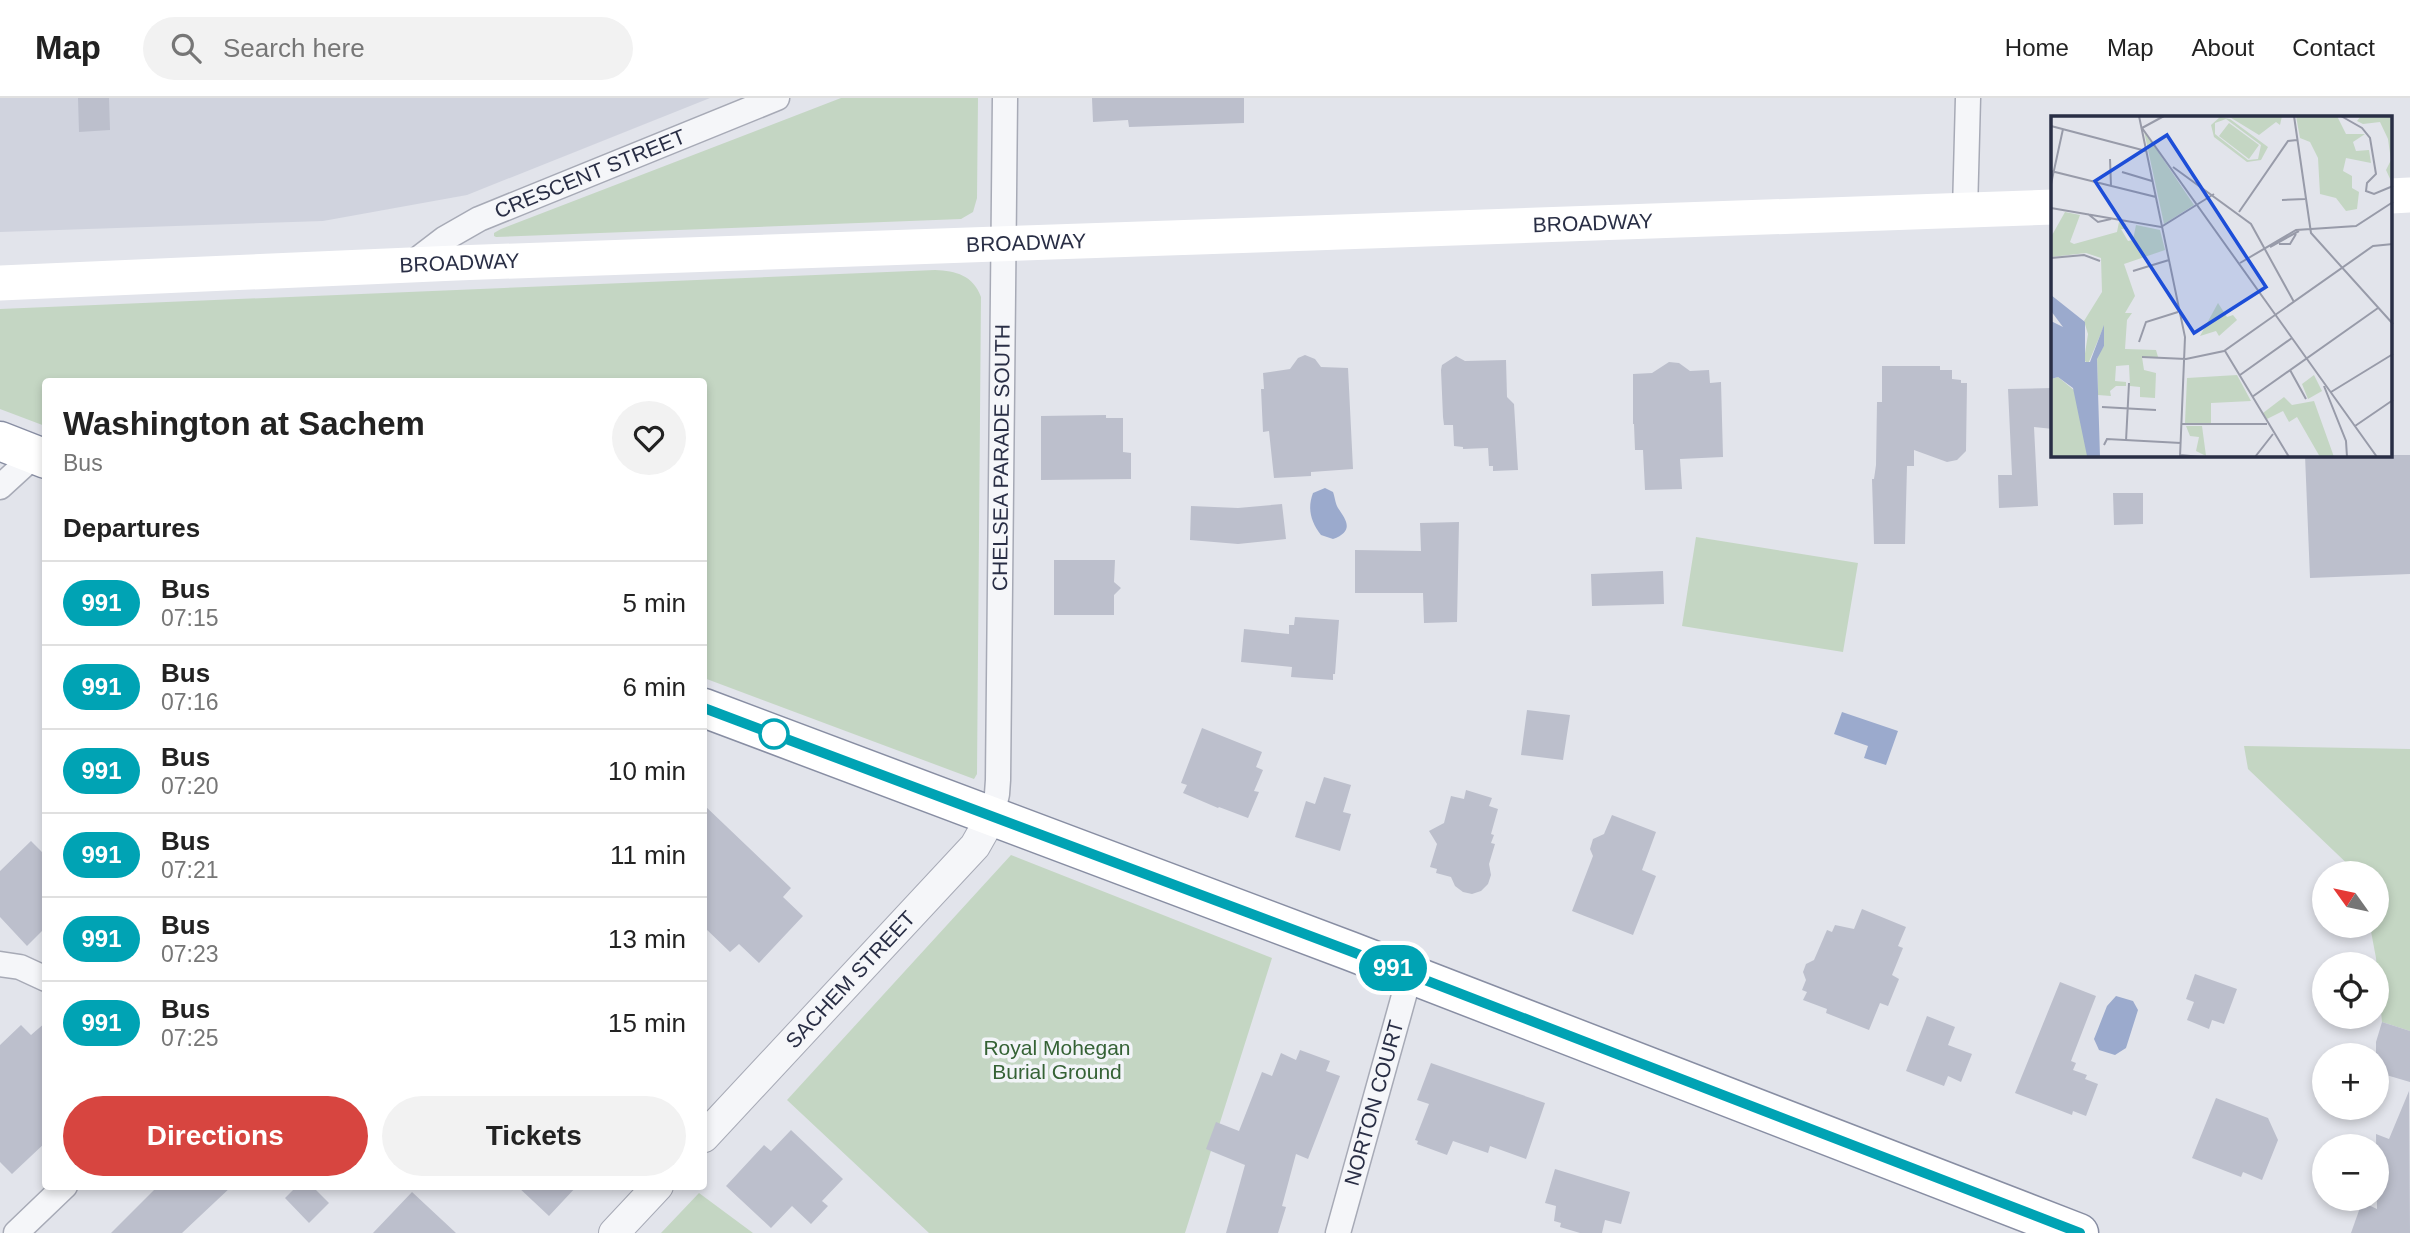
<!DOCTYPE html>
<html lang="en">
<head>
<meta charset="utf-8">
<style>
  :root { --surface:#fff; --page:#f2f2f2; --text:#222; --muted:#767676; --line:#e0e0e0; --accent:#d74540 }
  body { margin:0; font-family:Helvetica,sans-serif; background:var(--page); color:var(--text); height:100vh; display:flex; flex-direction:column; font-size:26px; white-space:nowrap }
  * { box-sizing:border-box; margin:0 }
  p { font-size:23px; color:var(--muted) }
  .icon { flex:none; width:38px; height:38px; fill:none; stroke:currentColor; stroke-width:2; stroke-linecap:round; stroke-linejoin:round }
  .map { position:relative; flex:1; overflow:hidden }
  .panel { position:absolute; left:42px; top:280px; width:665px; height:812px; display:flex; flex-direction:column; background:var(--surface); border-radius:7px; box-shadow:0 4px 10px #0003 }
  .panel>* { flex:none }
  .badge { padding:0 14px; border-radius:23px; font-size:24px; line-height:46px }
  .needle { width:46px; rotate:303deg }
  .buttons { position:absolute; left:2312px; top:763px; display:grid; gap:14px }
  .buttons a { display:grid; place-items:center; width:77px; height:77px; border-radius:50%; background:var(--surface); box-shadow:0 4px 10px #0003; font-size:35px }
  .map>.badge { position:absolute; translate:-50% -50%; box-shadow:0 0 0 4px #fff }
  h2 { padding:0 21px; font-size:26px; line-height:63px }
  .round { display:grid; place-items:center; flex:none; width:74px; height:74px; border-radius:37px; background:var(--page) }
  .headline { display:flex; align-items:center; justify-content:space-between; height:119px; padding:0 21px }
  h1 { font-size:33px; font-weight:600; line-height:52px }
  .primary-button { display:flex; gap:14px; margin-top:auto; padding:14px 21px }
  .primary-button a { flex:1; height:80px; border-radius:42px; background:var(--accent); color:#fff; font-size:28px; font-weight:600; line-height:80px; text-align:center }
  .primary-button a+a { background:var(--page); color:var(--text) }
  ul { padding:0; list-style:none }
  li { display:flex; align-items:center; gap:21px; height:84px; padding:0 21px; border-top:2px solid var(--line) }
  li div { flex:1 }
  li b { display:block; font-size:26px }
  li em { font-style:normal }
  li .badge { min-width:77px; font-weight:700; text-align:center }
  header { display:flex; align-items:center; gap:42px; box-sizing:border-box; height:98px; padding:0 35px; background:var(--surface); border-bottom:2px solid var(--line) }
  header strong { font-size:33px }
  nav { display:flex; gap:38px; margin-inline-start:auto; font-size:24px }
  .search { width:490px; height:63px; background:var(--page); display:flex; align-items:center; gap:18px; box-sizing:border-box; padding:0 24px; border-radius:38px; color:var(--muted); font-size:26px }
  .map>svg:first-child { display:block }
  .built { fill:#d0d3de }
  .green { fill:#c4d6c3 }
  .water { fill:#9baacd }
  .building { fill:#bcbfcc }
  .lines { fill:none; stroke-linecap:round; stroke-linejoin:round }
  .minor-casing { stroke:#a7aab6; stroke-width:27 }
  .tertiary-casing { stroke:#a7aab6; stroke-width:32 }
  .trunk-casing { stroke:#888ea3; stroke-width:41 }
  .minor { stroke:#f5f6f9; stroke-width:24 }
  .tertiary { stroke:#f5f6f9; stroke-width:30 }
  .secondary { stroke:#fff; stroke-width:35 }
  .trunk { stroke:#fff; stroke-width:38 }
  .line-casing { stroke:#fff; stroke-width:16 }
  .line { stroke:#00a3b4; stroke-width:10 }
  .stop-dot { fill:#fff; stroke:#00a3b4; stroke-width:3.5 }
  .labels { text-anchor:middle; stroke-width:7; stroke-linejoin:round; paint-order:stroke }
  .street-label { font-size:21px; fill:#292e45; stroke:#f2f4f8 }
  .park-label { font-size:21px; fill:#356235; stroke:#f2f4f8 }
  .inset-road { fill:none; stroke:#989ba9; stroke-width:2 }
  .view { fill:#1d4ed8; fill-opacity:0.15; stroke:#1d4ed8; stroke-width:3.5 }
  .inset-edge { fill:none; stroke:#292e45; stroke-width:3.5 }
</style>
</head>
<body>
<header>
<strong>Map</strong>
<div class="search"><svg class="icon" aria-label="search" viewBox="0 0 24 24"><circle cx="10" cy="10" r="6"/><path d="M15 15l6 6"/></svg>Search here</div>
<nav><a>Home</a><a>Map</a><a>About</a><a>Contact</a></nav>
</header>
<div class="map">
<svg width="2410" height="1135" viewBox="0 0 2410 1135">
  <rect width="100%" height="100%" fill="#e2e4eb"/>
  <!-- built -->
  <path class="built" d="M0,0H710L467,97L323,123L0,134Z"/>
  <!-- green -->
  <path class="green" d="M841,0H978L977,100L973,114L961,121L496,139L494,138V135L501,131Z
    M935,172C956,173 973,177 981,199L977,676L974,681L704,580V284H46L45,328L0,311V211Z
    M1696,439L1858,465L1843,554L1682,528Z
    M2244,648L2410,651V933L2382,924L2376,860L2370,828H2376V775H2357L2248,671Z
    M1011,757L1272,860L1185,1135H929L787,1002Z
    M699,1095L753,1135H661Z"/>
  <!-- water -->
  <path class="water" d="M1325,390L1333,394C1335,399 1335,405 1338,410C1347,423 1354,433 1333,441L1321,437C1311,424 1307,411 1313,395Z
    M1842,614L1898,633L1886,667L1864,660L1868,648L1834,636Z
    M2116,898L2133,903L2138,912L2126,950L2115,957L2099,952L2094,941L2107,908Z"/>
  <!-- building -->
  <path class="building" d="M78,0H109L110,32L79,34Z
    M1092,0H1244V25L1129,29L1128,22L1093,24Z
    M1305,257L1315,261L1321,269L1348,270L1353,371L1311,374V378L1274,380L1269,333L1263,334L1261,291H1264L1263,275L1290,271L1298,260Z
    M1456,258L1465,263L1506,262L1507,299L1514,306L1518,372L1493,373V368H1489L1488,350L1463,351V349L1454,348L1453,327H1444L1443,319L1441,272L1442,267Z
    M1669,264L1679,265L1690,273L1709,272L1710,285L1721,284L1723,359L1680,361L1682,391L1645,392L1643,352H1635L1634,326H1633V276L1652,275Z
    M1882,268H1940V272H1952V281L1961,282V285H1967L1966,353L1957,362L1947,364L1914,352V368H1907L1905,446H1874L1872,381H1874L1876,367L1877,304H1882Z
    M2053,290V331L2034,329L2038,408L1999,410L1998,377H2012L2008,291Z
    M1106,317V320H1123V354L1131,355V381L1041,382V318Z
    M2305,357H2410V476L2310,480Z
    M2113,395H2143V426L2114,427Z
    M1282,406L1286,441L1238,446L1190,442L1191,408L1238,410Z
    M1459,424L1457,524L1424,525L1423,495H1355V452L1421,453L1420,425Z
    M1054,462H1115L1114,484L1121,490L1114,497V517H1054Z
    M1663,473L1664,506L1592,508L1591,476Z
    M1295,519L1339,522L1335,576H1333V582L1291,579L1292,569L1241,564L1244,531L1289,536V527H1294Z
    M1527,612L1570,617L1563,662L1521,657Z
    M1202,630L1262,654L1256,669L1263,672L1254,693L1259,694L1248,720L1219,709L1218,710L1183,695L1187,687L1181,685Z
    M1324,679L1351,687L1343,714L1351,716L1340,753L1295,739L1306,703L1315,706Z
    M1466,692L1492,700L1489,708L1498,711L1491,736L1494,737L1491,745L1495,746L1489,766L1491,777L1488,786L1481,793L1472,796L1463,794L1455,788L1451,779L1436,775L1437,771L1430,769L1437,746L1429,733L1444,725L1451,698L1464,701Z
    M704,707L791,790L783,799L803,818L759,865L739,846L730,854L704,829Z
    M1612,717L1656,734L1642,772L1656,778L1633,837L1572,813L1593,758L1590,751L1593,741L1604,736Z
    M31,743L46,758V829L27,848L0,819V773Z
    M1862,811L1906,829L1898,848L1903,850L1892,877L1899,881L1888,908L1880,905L1869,932L1826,915L1827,911L1803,902L1807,894L1802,892L1806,882L1803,874L1806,866L1814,862L1827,832L1832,834L1835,827L1854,831Z
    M2195,876L2237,891L2224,926L2212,922L2209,931L2187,922L2194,904L2186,901Z
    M2060,884L2096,898L2071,963L2076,965L2073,972L2087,977L2085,981L2098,986L2086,1018L2073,1013L2072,1017L2015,995Z
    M1927,918L1955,929L1948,947L1972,956L1961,984L1948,978L1944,988L1906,973Z
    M46,924V1044L12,1076L0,1064V947L21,927L31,937Z
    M2382,924L2410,933V984L2376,974V944Z
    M1300,952L1330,963L1326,973L1340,978L1308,1061L1296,1056L1282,1108L1286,1109L1278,1135H1226L1245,1067L1206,1051L1216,1024L1239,1033L1262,974L1272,978L1281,955L1296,962Z
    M1431,965L1545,1005L1526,1061L1490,1048L1488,1055L1453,1043L1447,1057L1417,1046L1418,1043L1415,1042L1429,1006L1417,1002Z
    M2409,993L2410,1135H2351L2362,1104L2377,1111L2376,1036L2389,1041Z
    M2216,1000L2268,1020L2278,1042L2262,1082L2243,1074L2241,1079L2192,1060Z
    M791,1032L843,1081L822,1103L828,1108L811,1126L792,1108L771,1130L726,1088L764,1047L771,1053Z
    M1555,1071L1630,1094L1621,1126L1605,1122L1602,1135H1580L1560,1129L1561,1125L1554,1123L1556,1108L1545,1105Z
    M158,1088H232L182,1135H111Z
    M297,1088H312L329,1105L309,1125L285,1100Z
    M517,1088H577L549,1118Z
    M412,1094L456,1135H373Z"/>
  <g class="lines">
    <!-- minor casing -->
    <g class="minor-casing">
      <g id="minor">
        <path d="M1965,113L1968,0"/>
        <path id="s1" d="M410,167L444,141L479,121L777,0"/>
        <path d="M0,389L35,357"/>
        <path id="s2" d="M992,718L997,696L998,682L1005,0"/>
        <path d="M0,866L20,869L46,881"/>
        <path d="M16,1135L65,1088"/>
        <path id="s3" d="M1338,1135L1410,876"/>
      </g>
    </g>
    <!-- tertiary casing -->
    <g class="tertiary-casing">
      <g id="tertiary">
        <path id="s4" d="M704,1039L975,748L992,718"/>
        <path d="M614,1135L658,1088"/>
      </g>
    </g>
    <!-- trunk casing -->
    <g class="trunk-casing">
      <path id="trunk" d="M0,343L46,361
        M704,610L1350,853L2079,1135"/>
    </g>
    <!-- minor -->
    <use href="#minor" class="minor"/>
    <!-- tertiary -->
    <use href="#tertiary" class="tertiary"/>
    <!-- secondary -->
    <g class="secondary">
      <path d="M2391,98L2410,97"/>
      <path id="s5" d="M0,185L456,165L2053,109"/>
    </g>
    <!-- trunk -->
    <use href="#trunk" class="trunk"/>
  </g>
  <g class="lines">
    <!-- line casing -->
    <g class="line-casing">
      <path id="line" d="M704,610L1350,853L2080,1135"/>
    </g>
    <!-- line -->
    <use href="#line" class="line"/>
  </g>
  <!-- markers -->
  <circle class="stop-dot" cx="774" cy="636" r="14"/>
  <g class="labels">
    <!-- street labels -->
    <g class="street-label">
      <text dy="7" stroke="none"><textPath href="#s1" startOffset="203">CRESCENT STREET</textPath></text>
      <text dy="7" stroke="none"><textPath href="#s5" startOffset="1594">BROADWAY</textPath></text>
      <text dy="7" stroke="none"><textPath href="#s5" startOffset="1027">BROADWAY</textPath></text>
      <text dy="7" stroke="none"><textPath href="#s5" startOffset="460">BROADWAY</textPath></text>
      <text dy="7" stroke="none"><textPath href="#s2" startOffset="359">CHELSEA PARADE SOUTH</textPath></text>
      <text dy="7" stroke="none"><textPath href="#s4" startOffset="215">SACHEM STREET</textPath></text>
      <text dy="7" stroke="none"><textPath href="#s3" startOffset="135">NORTON COURT</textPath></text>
    </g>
    <!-- park labels -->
    <g class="park-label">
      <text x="1057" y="957">Royal Mohegan<tspan x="1057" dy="24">Burial Ground</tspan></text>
    </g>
  </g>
  <!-- overview -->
  <g transform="translate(2051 18)">
    <rect width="341" height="341" fill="#e2e4eb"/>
    <path d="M177,0H231L229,9L225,6L208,19ZM245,0H286L295,18H314L302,26L305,35L318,34L320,47L295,42L292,55L301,60V72L308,76L306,93L295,95L285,82L269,78L267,42L259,26L249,22ZM310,0H341V67L335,54L340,44L337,23L329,6L312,8L306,5ZM169,1L179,3L217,31L210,44L196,46L163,21L160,9ZM175,3L210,29L207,43L197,44L164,18V7ZM178,7L208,29L198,43L168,20ZM93,15L143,89L113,108ZM14,96L29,99L19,126L23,128L66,116L68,106L75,108V113H70L77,125L82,124L85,109L109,114L114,134L73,148L84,180L74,197H81L76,204L74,233L105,234L107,241H91L93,254L105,257L104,282L89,281V271L79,270L78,249L65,250L64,265L75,266V270H65L59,275L60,280L47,279L46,240L53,230V210L37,248L33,244L37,218L33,205L51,176L50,142L35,137L0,141V121ZM167,187L176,201L182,199L186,204L168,220L165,215L149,220ZM186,259L200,285L160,287V307H134L136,262ZM263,259L271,275L257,283L251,268ZM7,261L24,275L37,341L0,340V263ZM233,281L241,289L263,285L283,341H269L246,301L238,306L232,295L216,303L212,297ZM135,310H151L155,340L145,335L148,321L139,320Z" fill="#c4d6c3" fill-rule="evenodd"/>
    <path d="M0,179L34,206V246H39L53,209V230L46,243L49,341L36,340L22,272L7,261L0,263V205L12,211L0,195Z" fill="#9baacd"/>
    <path class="inset-road" d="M88,0L134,221L129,341M243,0L260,117L342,208M290,0L311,12L319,22L325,58L316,67L315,75L323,78L342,70M0,10L95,35M91,12L113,0M91,12L326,341M59,43L60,70M122,51L200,108L243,186M0,55L105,81M71,56L101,65M0,68L12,13M231,84L254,83M0,92L110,111L163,78M188,96L237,25L246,24M37,98L47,106L60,103M228,128H239L245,118M219,131L248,115M0,142L33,139L49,145M189,147L245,114L305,110L342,86M82,155L118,144M88,226L95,206L127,196M174,235L238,341M91,241L135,243L173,235L322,130L342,128M239,254L255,283M189,259L241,222M273,270L295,325L296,341M280,276L342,238M201,281L327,192M51,291L105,294M131,308H216M304,310L342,284M75,325L78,267M53,329L56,323L130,327M129,339L150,341M204,341L222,318"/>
    <path class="view" d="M116,19L215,171L143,217L44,65Z"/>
    <rect width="341" height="341" class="inset-edge"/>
  </g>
</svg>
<div class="buttons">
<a><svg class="needle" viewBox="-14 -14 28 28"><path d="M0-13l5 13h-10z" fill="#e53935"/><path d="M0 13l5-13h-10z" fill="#767676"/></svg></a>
<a><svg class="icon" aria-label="locate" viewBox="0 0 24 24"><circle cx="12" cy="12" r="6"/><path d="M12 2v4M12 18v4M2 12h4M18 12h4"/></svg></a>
<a>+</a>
<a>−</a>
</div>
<b class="badge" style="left:1393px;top:870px;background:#00a3b4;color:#fff">991</b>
<section class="panel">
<div class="headline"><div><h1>Washington at Sachem</h1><p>Bus</p></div><a class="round"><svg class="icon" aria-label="heart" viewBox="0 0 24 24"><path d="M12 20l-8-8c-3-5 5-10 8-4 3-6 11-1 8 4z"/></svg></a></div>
<h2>Departures</h2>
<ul>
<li><span class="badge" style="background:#00a3b4;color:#fff">991</span><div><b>Bus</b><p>07:15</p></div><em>5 min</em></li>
<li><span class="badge" style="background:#00a3b4;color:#fff">991</span><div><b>Bus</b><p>07:16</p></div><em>6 min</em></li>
<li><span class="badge" style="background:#00a3b4;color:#fff">991</span><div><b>Bus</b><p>07:20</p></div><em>10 min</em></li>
<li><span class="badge" style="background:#00a3b4;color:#fff">991</span><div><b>Bus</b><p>07:21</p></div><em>11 min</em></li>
<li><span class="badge" style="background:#00a3b4;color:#fff">991</span><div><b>Bus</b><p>07:23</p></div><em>13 min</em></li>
<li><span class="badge" style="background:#00a3b4;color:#fff">991</span><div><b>Bus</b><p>07:25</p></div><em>15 min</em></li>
</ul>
<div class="primary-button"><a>Directions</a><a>Tickets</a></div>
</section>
</div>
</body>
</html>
